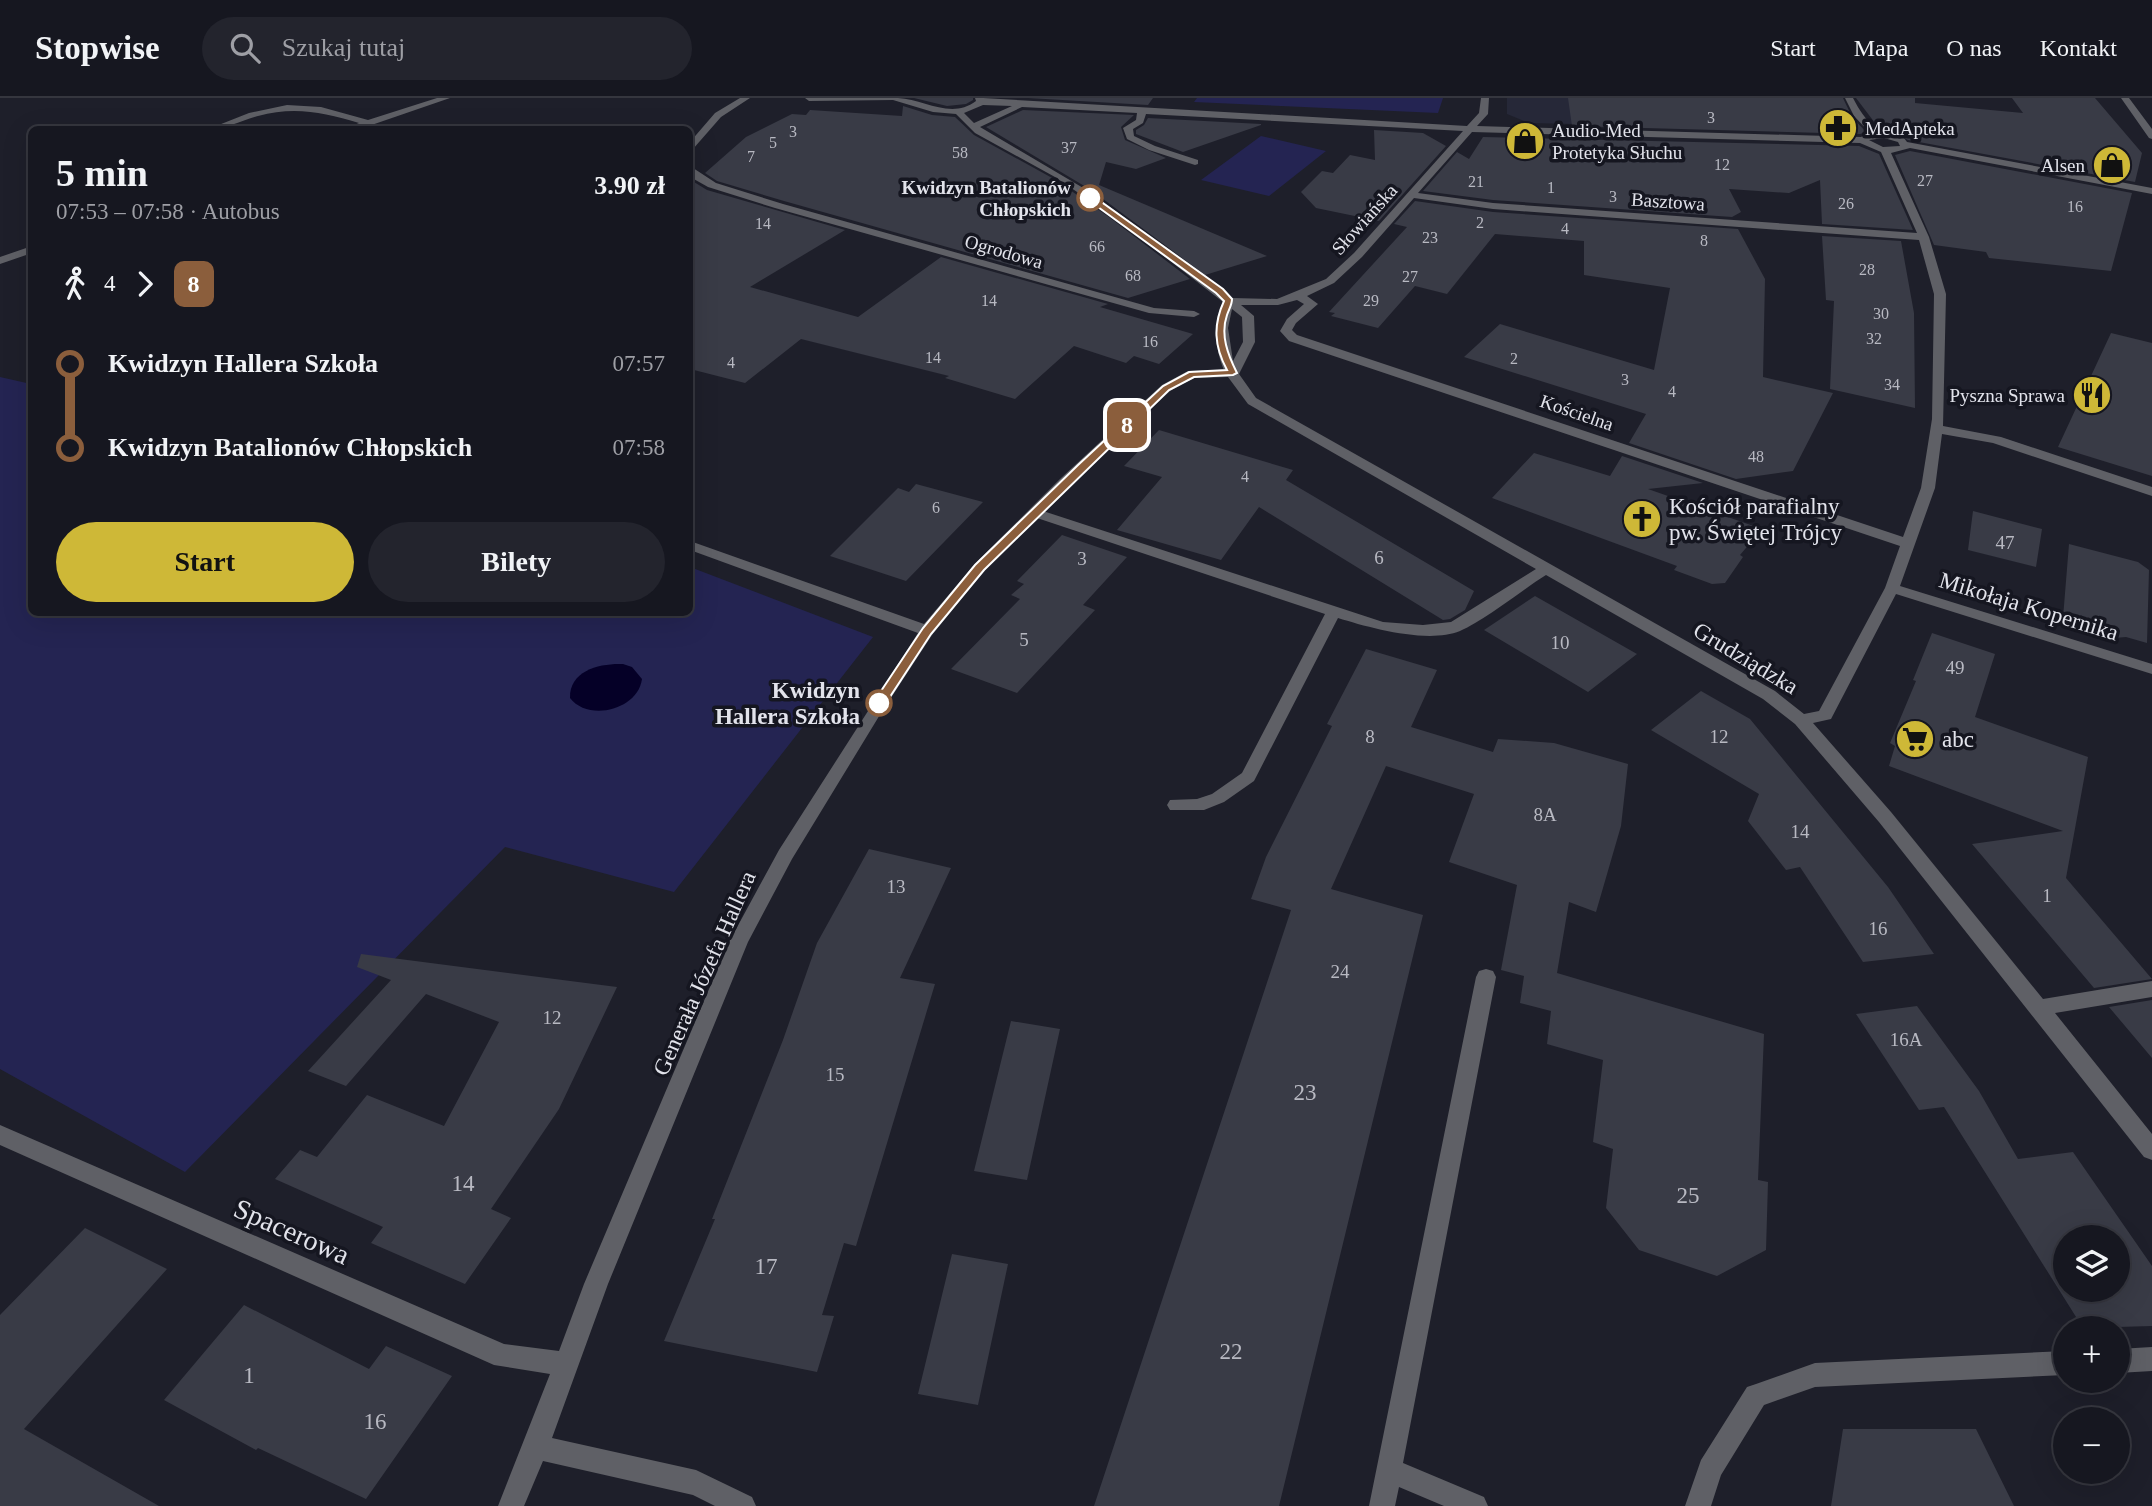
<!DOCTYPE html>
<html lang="pl">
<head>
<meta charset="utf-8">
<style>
  :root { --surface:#161720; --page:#23242d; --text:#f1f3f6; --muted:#9e9fa5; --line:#35363e; --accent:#ceb837 }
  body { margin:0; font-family:Georgia,serif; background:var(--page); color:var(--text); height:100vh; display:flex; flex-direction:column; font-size:26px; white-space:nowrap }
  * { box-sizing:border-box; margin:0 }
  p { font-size:23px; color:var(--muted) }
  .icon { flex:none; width:38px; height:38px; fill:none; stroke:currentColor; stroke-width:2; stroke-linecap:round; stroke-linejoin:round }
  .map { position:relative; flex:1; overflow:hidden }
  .drawer { position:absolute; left:28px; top:28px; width:665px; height:490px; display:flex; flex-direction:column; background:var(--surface); border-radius:10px; box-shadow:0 7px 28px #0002,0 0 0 2px var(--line) }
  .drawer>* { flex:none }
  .badge { padding:0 14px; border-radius:10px; font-size:24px; line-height:46px }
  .buttons { position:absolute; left:2053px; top:1127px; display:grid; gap:14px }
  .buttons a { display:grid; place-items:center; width:77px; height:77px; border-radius:50%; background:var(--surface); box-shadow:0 7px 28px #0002,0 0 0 2px var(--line); font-size:35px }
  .map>.badge { position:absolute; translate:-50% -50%; box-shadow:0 0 0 4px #fff }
  .legs { display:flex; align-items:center; gap:10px; height:77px; padding:0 28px; font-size:23px }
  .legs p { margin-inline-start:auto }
  .head { display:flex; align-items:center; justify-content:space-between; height:119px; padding:0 28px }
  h1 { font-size:38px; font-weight:700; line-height:52px }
  .cta { display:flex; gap:14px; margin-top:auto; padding:14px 28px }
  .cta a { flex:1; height:80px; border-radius:42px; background:var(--accent); color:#111; font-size:28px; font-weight:700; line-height:80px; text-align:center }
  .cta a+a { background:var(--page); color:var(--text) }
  ul { padding:0 28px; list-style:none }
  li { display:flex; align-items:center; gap:24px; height:84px; font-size:26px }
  li i { display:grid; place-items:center; width:10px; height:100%; margin:0 9px; background:currentColor }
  li i::after { content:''; width:18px; height:18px; margin:-9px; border:5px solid; border-radius:50%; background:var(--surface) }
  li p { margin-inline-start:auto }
  li:first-child i { background:linear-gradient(#0000 50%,currentColor 0) }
  li:last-child i { background:linear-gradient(currentColor 50%,#0000 0) }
  header { display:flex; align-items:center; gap:42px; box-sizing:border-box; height:98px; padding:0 35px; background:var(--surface); border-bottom:2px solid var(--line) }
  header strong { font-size:33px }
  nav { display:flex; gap:38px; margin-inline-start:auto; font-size:24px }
  .search { width:490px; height:63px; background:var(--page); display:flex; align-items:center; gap:18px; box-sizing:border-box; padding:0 24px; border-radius:38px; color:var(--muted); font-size:26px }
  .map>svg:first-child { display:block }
  .built { fill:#262838 }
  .green { fill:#242452 }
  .water { fill:#050027 }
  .building { fill:#393b46; fill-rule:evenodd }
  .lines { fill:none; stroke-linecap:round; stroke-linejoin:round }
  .minor { fill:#5f6066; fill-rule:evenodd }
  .line-1 { fill:#8b5e3c; stroke:#fff; stroke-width:2 }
  .stop-1-dot { fill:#fff; stroke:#8b5e3c; stroke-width:3.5 }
  .labels { text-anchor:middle; stroke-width:7; stroke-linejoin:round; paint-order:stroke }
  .far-number-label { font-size:16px; fill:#b8b9c2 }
  .far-poi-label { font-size:19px; fill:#e2e3eb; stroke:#151620; text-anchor:start }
  .far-stop-label { font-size:19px; font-weight:bold; fill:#e2e3eb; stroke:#151620; text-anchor:end }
  .far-street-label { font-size:19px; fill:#e2e3eb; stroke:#151620 }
  .number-label { font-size:19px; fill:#b8b9c2 }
  .poi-label { font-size:23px; fill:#e2e3eb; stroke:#151620; text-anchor:start }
  .street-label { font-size:23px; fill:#e2e3eb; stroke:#151620 }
  .stop-label { font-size:23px; font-weight:bold; fill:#e2e3eb; stroke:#151620; text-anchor:end }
  .near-number-label { font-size:23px; fill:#b8b9c2 }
  .near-street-label { font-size:28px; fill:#e2e3eb; stroke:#151620 }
</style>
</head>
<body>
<header>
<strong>Stopwise</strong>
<div class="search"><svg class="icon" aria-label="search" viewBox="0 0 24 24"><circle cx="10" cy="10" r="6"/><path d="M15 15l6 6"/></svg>Szukaj tutaj</div>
<nav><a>Start</a><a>Mapa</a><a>O nas</a><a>Kontakt</a></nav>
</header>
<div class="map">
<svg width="2152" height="1408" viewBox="0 0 2152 1408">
  <rect width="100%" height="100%" fill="#1e1f2a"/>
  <!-- built -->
  <path class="built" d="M1507,0H1748L1667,28L1529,25L1507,16Z"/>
  <!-- green -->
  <path class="green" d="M1197,0H1443L1438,15L1194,4Z
    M1261,38L1326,53L1269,98L1201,82Z
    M0,279L31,286L32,514H690V469L873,539L674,794L505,749L185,1074L0,971Z"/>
  <!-- water -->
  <path class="water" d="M623,566L632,569L642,581C638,612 588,624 570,600C569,572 601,565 623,566Z"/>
  <!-- building -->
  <path class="building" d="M914,0H973V2L966,6L947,8Z
    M1028,0H1153L1148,7Z
    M1568,0H1843L1852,19L1866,34L1860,36L1572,28Z
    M1856,0H1915V5L2023,15L2012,0H2095L2142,55L2135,84L1908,42L1875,25Z
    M903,8L932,17L955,19L974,37L1054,81L1109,119L1190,181L1128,200L784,103L717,83L705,75L746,39L792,16L806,17L810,12L902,18Z
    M1023,12L1134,17L1121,29L1125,42L1166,60L1136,71L1106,64L1099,87L1267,158L1205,177L1091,92L986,29Z
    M1148,20L1261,26V27L1183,54L1136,36V32L1144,27Z
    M1374,32L1423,35L1446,48L1379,123L1316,110L1301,94L1322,73L1333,75L1350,57L1375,62Z
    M1483,39L1859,48L1879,56L1913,132L1822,126L1820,82L1789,95L1729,91L1741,114L1732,119L1493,102L1423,93L1457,54L1469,61Z
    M1910,53L2132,95L2111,173L1989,160L1986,154L1934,147L1895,57Z
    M694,84L707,92L845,132L750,189L858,219L941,159L1108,206L1100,209L1193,236L1159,266L1134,258L1126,265L1074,248L1015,301L945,280L949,278L801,241L745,285L690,271V88Z
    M1415,103L1493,114L1738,131L1765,181L1763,279L1833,295L1793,373L1736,381L1629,345L1646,316L1464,259L1500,226L1654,272L1670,190L1584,177V143L1495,136L1447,196L1415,188L1378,230L1331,218L1335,215L1329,214L1407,129L1394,126Z
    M1822,138L1901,143L1914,215L1915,310L1830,291L1834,203L1826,202Z
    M2111,235L2152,245V378L2058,349Z
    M1159,332L1293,372L1286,382L1474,493L1465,512L1450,521L1443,522L1259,409L1221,462L1117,432L1162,379L1124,368Z
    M1534,355L1610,378L1622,358L1703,385L1648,391L1762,431L1740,457L1743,459L1725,485L1712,486L1674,472L1677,468L1492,400Z
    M916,386L983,404L906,483L830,458L898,390L909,394Z
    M1973,413L2042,431L2036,469L1968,452Z
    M1062,437L1127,459L1083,507L1095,512L1017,595L951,571L1020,501L1011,497L1024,486L1017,483Z
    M2069,446L2138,464L2149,472L2147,545L2126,539L2114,540L2063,520Z
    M1535,498L1637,556L1588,594L1484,532Z
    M1932,535L1995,556L1975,619L2088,659L2066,780L2152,881L2094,890L1972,746L2063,733L1889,668L1895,648L1890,645L1916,583L1913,582Z
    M1366,551L1437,572L1411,629L1493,654L1498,641L1554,645L1628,666L1621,728L1596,814L1569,804L1557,875L1764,936L1758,1082L1768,1084L1766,1152L1717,1178L1639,1152L1606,1110L1613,1051L1593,1044L1603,962L1547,946L1551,913L1520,905L1524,878L1501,872L1517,787L1449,764L1474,696L1386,668L1331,791L1423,817L1279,1408H1094L1291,812L1251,801L1266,759L1332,628L1327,626Z
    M1701,593L1750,621L1888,789L1934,856L1863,864L1800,769L1786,772L1748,723L1759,696L1651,632Z
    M869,751L951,770L900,880L935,886L856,1148L844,1145L822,1217L834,1218L817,1274L664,1243L715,1121H712L783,942L817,845Z
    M361,856L617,889L559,1011L491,1111L511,1120L465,1186L371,1145L383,1129L275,1081L300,1052L317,1059L367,997L444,1028L499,924L426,896L346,988L308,973L391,882L357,869Z
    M2152,902V960L2109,909Z
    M1917,908L1979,993L2018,1061L2073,1054L2152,1168V1228L2083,1230L1944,1009L1919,1012L1856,916ZM2065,1139H2118V1192H2065Z
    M1011,923L1060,931L1027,1082L974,1073Z
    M85,1130L167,1171L24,1331L159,1408H0V1217Z
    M952,1156L1008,1166L978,1307L918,1296Z
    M244,1207L369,1271L386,1248L452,1278L366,1401L258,1350L256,1352L164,1302Z
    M1843,1331H1976L2014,1408H1831Z"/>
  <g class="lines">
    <!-- minor -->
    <path class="minor" d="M437,0H450L357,32H342L359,25C324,14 293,8 258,18C240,23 224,32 206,32L249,15L287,7L321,9L368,22Z
      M740,0H750L721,19L693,51L690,52V44L715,15Z
      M805,0C836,0 867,0 898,0C924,1 951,22 976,3L975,0H983L1467,28L1479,15L1481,0H1489L1488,16L1477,28L1861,39L1870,35L1854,18L1845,0H1853C1867,27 1876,32 1904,40L1907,44L2152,90V96L1910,50L1891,55L1929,139L1946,196L1943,328L2001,339L2152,389V398L1993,345L1942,336L1935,390L1900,488L2152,566V576L1896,496L1831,621L1813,625L1891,714L2043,901L2152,883V899L2055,915L2152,1036V1062L2144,1059L1879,724L1795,626L1763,601L1546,477C1522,492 1485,522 1460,533C1428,546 1370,530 1338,520L1254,683L1224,704L1204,712H1170L1167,707L1170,702L1197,701L1212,696L1242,675L1325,516L1037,420L984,473L932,537L881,615L792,761L748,844L608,1186L552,1340L696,1372L752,1399L756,1408H715L693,1397L543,1363L524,1408H498L550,1276L494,1267L0,1047V1027L504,1246L559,1253L584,1186L729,844L779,752L918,535L690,452V443L924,526L974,467L1060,381L1162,287L1188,273L1224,272C1214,248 1214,227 1223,204L1111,117L1055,79L975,35L956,16L933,14L893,2L809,3ZM983,7L1012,8L974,25L964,15ZM1022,9L1137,15L1136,22L1123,30L1127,41L1149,52L1195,67L1198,66V62L1155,48L1134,38L1133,31L1143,25L1146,16L1463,33L1354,155L1326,181L1277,201L1232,200L1090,94L980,29ZM1472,34L1860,45L1881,54L1917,135L1493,105L1418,95ZM1884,40L1898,44L1900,48L1883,49L1869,42ZM1414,100L1493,111L1919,142L1934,196L1932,321L1921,390L1903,439L1297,237L1292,232L1296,225L1318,206L1307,198L1334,185L1362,159ZM1297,202L1304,206L1287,221L1280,233L1289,243L1900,448L1885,490L1819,613L1804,616L1775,593L1256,300L1239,276L1255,244L1254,218L1241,207H1278ZM1232,211L1242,219L1243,244L1233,263L1228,230ZM1228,279L1248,306L1536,471L1451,524L1423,527L1383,524L1043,413L1170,293L1194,280Z
      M2121,0H2129L2152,31V41L2149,40Z
      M690,68L716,85L783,106L1154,210L1194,213L1200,216L1194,219L1149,215L775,110L708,89L692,80Z
      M32,148V155L0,166V159Z
      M1486,871L1493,873L1496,879L1403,1365L1484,1399L1488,1408H1444L1399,1389L1395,1408H1369L1476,879L1479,873Z
      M2152,1249V1273L2118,1275V1251Z
      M2065,1253V1277L1815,1289L1764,1307L1721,1377L1711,1408H1685L1701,1362L1747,1289L1756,1286L1815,1265Z"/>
  </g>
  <!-- line-1 -->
  <path class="line-1" d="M1087,98H1093L1223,191L1232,201C1232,207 1229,211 1227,217C1220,237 1228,257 1237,275L1233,277L1194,279L1169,292L984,472L931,536L884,608H875V602L923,530L975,467L1078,367L1163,288L1189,274L1227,272C1214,248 1213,227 1224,203L1216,195L1087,101Z"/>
  <!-- icons -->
  <defs>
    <g id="pharmacy-disc" transform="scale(2.0125)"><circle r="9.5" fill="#ceb837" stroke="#151620"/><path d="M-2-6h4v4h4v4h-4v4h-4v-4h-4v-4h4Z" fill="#111"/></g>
    <g id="shop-disc" transform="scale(2.0125)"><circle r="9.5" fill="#ceb837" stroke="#151620"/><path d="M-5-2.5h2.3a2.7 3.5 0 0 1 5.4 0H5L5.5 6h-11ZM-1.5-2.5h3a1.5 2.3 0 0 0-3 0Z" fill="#111"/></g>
    <g id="restaurant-disc" transform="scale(2.0125)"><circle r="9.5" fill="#ceb837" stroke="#151620"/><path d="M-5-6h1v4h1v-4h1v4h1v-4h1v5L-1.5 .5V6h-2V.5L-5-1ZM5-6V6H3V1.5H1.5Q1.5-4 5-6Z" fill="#111"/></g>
    <g id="church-disc" transform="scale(2.0125)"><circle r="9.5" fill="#ceb837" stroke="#151620"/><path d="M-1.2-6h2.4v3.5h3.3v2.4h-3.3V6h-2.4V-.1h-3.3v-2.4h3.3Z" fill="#111"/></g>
    <g id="supermarket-disc" transform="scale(2.0125)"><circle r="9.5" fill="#ceb837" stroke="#151620"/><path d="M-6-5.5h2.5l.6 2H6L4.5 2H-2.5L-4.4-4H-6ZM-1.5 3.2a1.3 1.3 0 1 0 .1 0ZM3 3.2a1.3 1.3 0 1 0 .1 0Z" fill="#111"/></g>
  </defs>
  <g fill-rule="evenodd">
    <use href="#pharmacy-disc" x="1838" y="30"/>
    <use href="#shop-disc" x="1525" y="43"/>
    <use href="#shop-disc" x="2112" y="67"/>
    <use href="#restaurant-disc" x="2092" y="297"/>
    <use href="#church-disc" x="1642" y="421"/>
    <use href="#supermarket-disc" x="1915" y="641"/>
  </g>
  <!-- markers -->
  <g class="stop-1-dot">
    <circle cx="1090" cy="100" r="12"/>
    <circle cx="879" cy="605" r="12"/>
  </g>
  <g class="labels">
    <!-- far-number labels -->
    <g class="far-number-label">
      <text x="1711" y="25">3</text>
      <text x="793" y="39">3</text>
      <text x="773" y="50">5</text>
      <text x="1069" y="55">37</text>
      <text x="960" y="60">58</text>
      <text x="751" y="64">7</text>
      <text x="1722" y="72">12</text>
      <text x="1925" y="88">27</text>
      <text x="1476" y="89">21</text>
      <text x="1551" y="95">1</text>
      <text x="1613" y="104">3</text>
      <text x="1846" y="111">26</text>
      <text x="2075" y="114">16</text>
      <text x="1480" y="130">2</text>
      <text x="763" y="131">14</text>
      <text x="1565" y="136">4</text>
      <text x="1430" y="145">23</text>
      <text x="1704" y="148">8</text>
      <text x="1097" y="154">66</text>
      <text x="1867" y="177">28</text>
      <text x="1133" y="183">68</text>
      <text x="1410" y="184">27</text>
      <text x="989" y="208">14</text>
      <text x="1371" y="208">29</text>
      <text x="1881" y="221">30</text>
      <text x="1874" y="246">32</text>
      <text x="1150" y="249">16</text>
      <text x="933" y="265">14</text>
      <text x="1514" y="266">2</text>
      <text x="731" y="270">4</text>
      <text x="1625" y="287">3</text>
      <text x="1892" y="292">34</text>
      <text x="1672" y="299">4</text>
      <text x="1756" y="364">48</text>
      <text x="1245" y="384">4</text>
      <text x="936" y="415">6</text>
    </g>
    <!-- far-poi labels -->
    <g class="far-poi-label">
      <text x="1865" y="37">MedApteka</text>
      <text x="1552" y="39">Audio-Med<tspan x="1552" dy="22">Protetyka Słuchu</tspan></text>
      <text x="2085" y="74" text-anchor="end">Alsen</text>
      <text x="2065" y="304" text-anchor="end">Pyszna Sprawa</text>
    </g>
    <!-- far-stop labels -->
    <g class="far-stop-label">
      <text x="1071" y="96">Kwidzyn Batalionów<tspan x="1071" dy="22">Chłopskich</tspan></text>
    </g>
    <!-- far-street labels -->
    <g class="far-street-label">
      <text transform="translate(1668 103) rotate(4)" y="7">Basztowa</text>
      <text transform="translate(1364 121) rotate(-48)" y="7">Słowiańska</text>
      <text transform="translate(1004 153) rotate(16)" y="7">Ogrodowa</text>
      <text transform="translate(1577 314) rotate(19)" y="7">Kościelna</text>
    </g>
    <!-- number labels -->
    <g class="number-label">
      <text x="2005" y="451">47</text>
      <text x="1379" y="466">6</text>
      <text x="1082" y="467">3</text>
      <text x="1024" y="548">5</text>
      <text x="1560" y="551">10</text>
      <text x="1955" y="576">49</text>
      <text x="1370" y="645">8</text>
      <text x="1719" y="645">12</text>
      <text x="1545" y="723">8A</text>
      <text x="1800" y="740">14</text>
      <text x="896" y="795">13</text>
      <text x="2047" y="804">1</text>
      <text x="1878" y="837">16</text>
      <text x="1340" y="880">24</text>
      <text x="552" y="926">12</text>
      <text x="1906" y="948">16A</text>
      <text x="835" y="983">15</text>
    </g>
    <!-- poi labels -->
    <g class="poi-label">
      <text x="1669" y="416">Kościół parafialny<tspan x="1669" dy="26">pw. Świętej Trójcy</tspan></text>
      <text x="1942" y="649">abc</text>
    </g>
    <!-- street labels -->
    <g class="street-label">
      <text transform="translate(2029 508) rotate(17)" y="8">Mikołaja Kopernika</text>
      <text transform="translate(1746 560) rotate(31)" y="8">Grudziądzka</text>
      <text transform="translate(704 875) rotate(-66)" y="8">Generała Józefa Hallera</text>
    </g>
    <!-- stop labels -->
    <g class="stop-label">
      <text x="860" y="600">Kwidzyn<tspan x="860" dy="26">Hallera Szkoła</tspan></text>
    </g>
    <!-- near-number labels -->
    <g class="near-number-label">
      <text x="1305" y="1002">23</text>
      <text x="463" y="1093">14</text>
      <text x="1688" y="1105">25</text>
      <text x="766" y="1176">17</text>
      <text x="1231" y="1261">22</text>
      <text x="249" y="1285">1</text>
      <text x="375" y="1331">16</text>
    </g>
    <!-- near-street labels -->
    <g class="near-street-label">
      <text transform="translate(292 1133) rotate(24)" y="10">Spacerowa</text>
    </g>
  </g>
</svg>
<div class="buttons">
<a><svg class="icon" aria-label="layers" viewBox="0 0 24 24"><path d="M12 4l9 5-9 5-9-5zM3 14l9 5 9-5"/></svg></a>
<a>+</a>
<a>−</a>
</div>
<b class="badge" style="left:1127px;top:327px;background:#8b5e3c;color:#fff">8</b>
<section class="drawer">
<div class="head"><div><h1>5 min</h1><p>07:53 – 07:58 · Autobus</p></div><b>3.90 zł</b></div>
<div class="legs"><svg class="icon" aria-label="walk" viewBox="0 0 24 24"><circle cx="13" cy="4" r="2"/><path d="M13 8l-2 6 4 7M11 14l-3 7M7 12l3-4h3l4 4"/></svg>4<svg class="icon" aria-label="forward" viewBox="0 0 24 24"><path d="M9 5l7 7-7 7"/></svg><b class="badge" style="background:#8b5e3c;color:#fff">8</b></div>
<ul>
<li><i style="color:#8b5e3c"></i><b>Kwidzyn Hallera Szkoła</b><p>07:57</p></li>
<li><i style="color:#8b5e3c"></i><b>Kwidzyn Batalionów Chłopskich</b><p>07:58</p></li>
</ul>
<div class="cta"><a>Start</a><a>Bilety</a></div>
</section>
</div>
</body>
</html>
